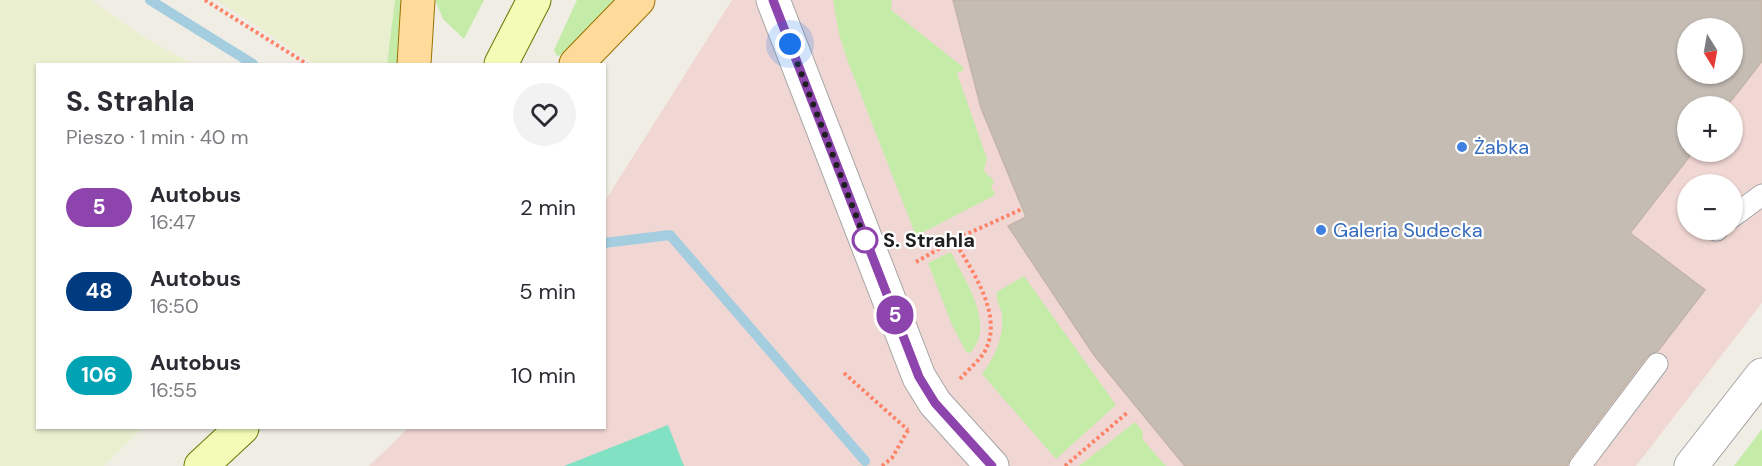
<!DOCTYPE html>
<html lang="pl">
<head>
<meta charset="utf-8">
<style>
  :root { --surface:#fff; --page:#f2f2f3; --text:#2b2b33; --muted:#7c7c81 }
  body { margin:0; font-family:"DM Sans",sans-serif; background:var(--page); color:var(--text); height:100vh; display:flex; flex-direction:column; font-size:22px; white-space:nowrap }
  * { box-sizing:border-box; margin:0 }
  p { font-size:20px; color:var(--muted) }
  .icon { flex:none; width:33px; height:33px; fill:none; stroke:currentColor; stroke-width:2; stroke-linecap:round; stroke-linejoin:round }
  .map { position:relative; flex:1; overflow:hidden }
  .side { position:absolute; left:36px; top:63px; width:570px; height:366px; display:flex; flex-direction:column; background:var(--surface); border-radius:0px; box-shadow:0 2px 4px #0004 }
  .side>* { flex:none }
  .badge { padding:0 12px; border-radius:20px; font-size:21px; line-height:39px }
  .needle { width:39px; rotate:169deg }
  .fabs { position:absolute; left:1677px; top:18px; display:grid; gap:12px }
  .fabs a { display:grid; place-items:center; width:66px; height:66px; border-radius:50%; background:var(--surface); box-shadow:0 2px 4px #0004; font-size:30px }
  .you { position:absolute; width:30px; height:30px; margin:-15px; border:4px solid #fff; border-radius:50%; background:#1a73e8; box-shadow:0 0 0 9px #1a73e833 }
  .map>.badge { position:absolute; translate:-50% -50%; box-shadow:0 0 0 3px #fff }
  .round { display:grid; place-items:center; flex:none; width:63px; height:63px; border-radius:32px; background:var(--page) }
  .overview { display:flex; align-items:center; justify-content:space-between; height:102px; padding:0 30px }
  h1 { font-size:28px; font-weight:700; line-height:45px }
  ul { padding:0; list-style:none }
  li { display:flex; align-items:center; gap:18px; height:84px; padding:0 30px }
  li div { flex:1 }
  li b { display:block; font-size:22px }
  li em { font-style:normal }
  li .badge { min-width:66px; font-weight:700; text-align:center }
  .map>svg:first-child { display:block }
  .commercial { fill:#f1d7d4; fill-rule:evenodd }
  .farmland { fill:#eaefd0 }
  .grass { fill:#c5eba9 }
  .pitch { fill:#81e1c3 }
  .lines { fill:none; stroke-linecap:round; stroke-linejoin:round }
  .stream { stroke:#a4cddf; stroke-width:10 }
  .building { fill:#c5bcb4; stroke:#c2b5a7; stroke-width:1.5; fill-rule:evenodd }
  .lane-casing { stroke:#a6a6a6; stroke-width:23 }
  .street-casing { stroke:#a6a6a6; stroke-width:35 }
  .secondary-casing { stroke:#647a02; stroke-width:35 }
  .primary-casing { stroke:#9a7200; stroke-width:35 }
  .path { stroke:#fd8368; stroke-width:4; stroke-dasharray:3 3; stroke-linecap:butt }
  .lane { stroke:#fff; stroke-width:21 }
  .street { stroke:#fff; stroke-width:33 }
  .secondary { stroke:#f3fbb7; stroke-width:33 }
  .primary { stroke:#fedb9b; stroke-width:33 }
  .line-casing { stroke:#fff; stroke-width:14 }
  .line { stroke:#8e44ad; stroke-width:9 }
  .walk { stroke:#1f1f1f; stroke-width:6; stroke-dasharray:0 10.8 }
  .shop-dot { fill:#3f7fe0; stroke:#fff; stroke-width:2 }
  .stop-dot { fill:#fff; stroke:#8e44ad; stroke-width:3 }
  .labels { text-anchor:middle; stroke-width:4.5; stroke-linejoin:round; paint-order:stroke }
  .shop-label { font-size:20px; fill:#366cbe; stroke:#fff; text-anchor:start }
  .stop-label { font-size:20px; font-weight:bold; fill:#1f1f1f; stroke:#fff; text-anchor:start }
</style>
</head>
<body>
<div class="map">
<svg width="1762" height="466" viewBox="0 0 1762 466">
  <rect width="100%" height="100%" fill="#f0ede5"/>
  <!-- commercial -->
  <path class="commercial" d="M732,0H1762V303L1636,466H369L408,428H604L605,201ZM1688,28H1732V74H1688ZM1688,106H1732V152H1688ZM1688,184H1732V230H1688Z"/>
  <!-- farmland -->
  <path class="farmland" d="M0,0H91L145,38L193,64H38V428H142L104,466H0Z
    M217,0H395L387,64H314Z"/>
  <!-- grass -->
  <path class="grass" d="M395,0H402L398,64H387Z
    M435,0H484L464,39L443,19Z
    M577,0H615L562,55L557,56L554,50Z
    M833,0H892L891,10L963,67V71L957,73L987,159L984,169L986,174L992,178L994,183L991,186L995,195L916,236L848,62L839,34Z
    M951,252C964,280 997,324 970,353L966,352L952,325L928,263Z
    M1024,276L1116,405L1056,459L982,374C995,357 1004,337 1002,315C1001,307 995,300 997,292Z
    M1135,422L1142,430L1143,440L1166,466H1079Z
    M1762,429V466H1734Z"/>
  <!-- pitch -->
  <path class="pitch" d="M668,425L684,466H564Z"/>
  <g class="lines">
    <!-- stream -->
    <path class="stream" d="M150,0L253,64
      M604,243L670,235L865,461"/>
  </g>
  <!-- building -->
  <path class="building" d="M953,0H1762V61L1727,106H1688V152H1693L1630,233L1705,290L1658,351L1647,356L1570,458L1567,466H1185L1094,355L1008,226L1026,217L981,108ZM1688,28H1732V74H1688Z"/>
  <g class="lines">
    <!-- lane casing -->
    <g class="lane-casing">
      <path id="lane" d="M1732,217L1762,195
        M1716,230H1717
        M1580,466L1657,364"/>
    </g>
    <!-- street casing -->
    <g class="street-casing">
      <path id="street" d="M773,0L919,377L935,403L992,466
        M1691,466L1762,375"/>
    </g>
    <!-- secondary casing -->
    <g class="secondary-casing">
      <path id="secondary" d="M501,64L534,0
        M201,466L242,428"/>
    </g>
    <!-- primary casing -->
    <g class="primary-casing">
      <path id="primary" d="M414,64L418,0
        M576,64L638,0"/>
    </g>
    <!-- path -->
    <path class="path" d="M205,0L307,64
      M916,262L954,240
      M844,373L908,430
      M960,379C968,370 979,361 985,351C1004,315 972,271 954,240L1022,209
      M882,466L892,458L908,430
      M1065,466L1128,412"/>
    <!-- lane -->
    <use href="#lane" class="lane"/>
    <!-- street -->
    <use href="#street" class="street"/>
    <!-- secondary -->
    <use href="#secondary" class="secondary"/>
    <!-- primary -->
    <use href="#primary" class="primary"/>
  </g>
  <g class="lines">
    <!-- line casing -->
    <g class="line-casing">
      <path id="line" d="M773,0L919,377L935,403L992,466"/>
    </g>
    <!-- line -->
    <use href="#line" class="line"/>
    <!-- walk -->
    <path class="walk" d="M790,44L867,244L865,240"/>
  </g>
  <!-- markers -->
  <g class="shop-dot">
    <circle cx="1462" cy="147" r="6"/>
    <circle cx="1321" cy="230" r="6"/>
  </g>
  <circle class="stop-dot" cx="865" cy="240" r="12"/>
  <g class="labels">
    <!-- shop labels -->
    <g class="shop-label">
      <text x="1474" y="154">Żabka</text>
      <text x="1333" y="237">Galeria Sudecka</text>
    </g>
    <!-- stop labels -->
    <g class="stop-label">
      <text x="883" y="247">S. Strahla</text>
    </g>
  </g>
</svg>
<div class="fabs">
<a><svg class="needle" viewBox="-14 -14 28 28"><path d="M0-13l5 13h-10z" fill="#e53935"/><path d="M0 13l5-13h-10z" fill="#7c7c81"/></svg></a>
<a>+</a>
<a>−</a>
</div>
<div class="you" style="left:790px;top:44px"></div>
<b class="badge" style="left:895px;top:315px;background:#8e44ad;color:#fff">5</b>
<section class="side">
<div class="overview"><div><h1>S. Strahla</h1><p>Pieszo · 1 min · 40 m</p></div><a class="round"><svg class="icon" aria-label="heart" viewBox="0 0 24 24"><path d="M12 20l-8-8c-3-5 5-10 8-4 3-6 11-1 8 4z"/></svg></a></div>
<ul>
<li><span class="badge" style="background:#8e44ad;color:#fff">5</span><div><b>Autobus</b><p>16:47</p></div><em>2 min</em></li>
<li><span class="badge" style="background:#003b80;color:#fff">48</span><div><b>Autobus</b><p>16:50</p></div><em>5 min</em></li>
<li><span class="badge" style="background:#00a3b4;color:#fff">106</span><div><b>Autobus</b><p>16:55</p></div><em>10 min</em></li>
</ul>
</section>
</div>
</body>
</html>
